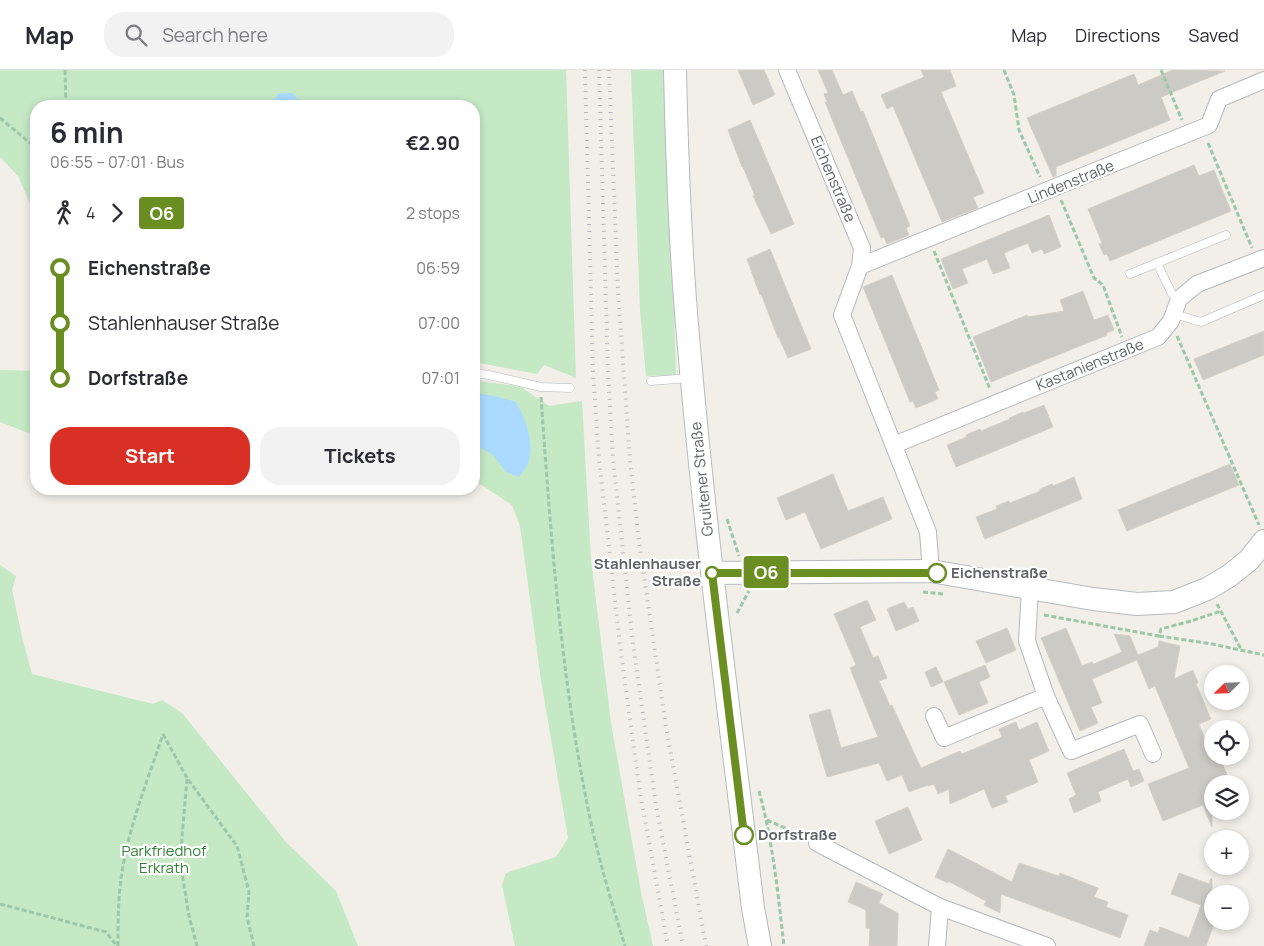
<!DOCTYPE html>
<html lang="en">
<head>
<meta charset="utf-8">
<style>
  :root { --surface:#fff; --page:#f2f2f3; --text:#2b2b33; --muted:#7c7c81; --line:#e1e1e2; --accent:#d93025 }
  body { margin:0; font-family:Manrope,sans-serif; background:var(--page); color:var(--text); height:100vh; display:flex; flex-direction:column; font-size:19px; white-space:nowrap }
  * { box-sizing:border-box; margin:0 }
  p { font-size:16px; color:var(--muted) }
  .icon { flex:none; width:28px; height:28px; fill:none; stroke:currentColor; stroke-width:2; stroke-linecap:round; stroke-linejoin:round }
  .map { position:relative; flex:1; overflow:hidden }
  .details { position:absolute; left:30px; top:30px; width:450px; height:395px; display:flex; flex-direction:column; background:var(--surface); border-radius:20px; box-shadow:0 2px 8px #0003 }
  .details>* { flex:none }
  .badge { padding:0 10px; border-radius:4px; font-size:18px; line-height:32px }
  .needle { width:32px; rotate:247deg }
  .tools { position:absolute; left:1204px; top:595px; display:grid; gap:10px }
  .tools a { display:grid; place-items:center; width:45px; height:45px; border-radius:50%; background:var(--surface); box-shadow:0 2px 8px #0003; font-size:25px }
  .map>.badge { position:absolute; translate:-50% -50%; box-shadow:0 0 0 2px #fff }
  .legs { display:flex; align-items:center; gap:8px; height:55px; padding:0 20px; font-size:16px }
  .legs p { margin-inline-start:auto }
  .headline { display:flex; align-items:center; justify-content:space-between; height:85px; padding:0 20px }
  h1 { font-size:28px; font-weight:700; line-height:38px }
  .primary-button { display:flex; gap:10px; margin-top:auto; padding:10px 20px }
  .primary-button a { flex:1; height:58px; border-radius:20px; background:var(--accent); color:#fff; font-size:20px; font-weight:700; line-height:58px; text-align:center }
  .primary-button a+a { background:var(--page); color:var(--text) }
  ul { padding:0 20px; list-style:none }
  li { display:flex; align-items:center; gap:18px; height:55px; font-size:19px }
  li i { display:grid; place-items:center; width:8px; height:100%; margin:0 6px; background:currentColor }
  li i::after { content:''; width:12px; height:12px; margin:-6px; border:4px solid; border-radius:50%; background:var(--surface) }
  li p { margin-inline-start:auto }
  li:first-child i { background:linear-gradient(#0000 50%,currentColor 0) }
  li:last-child i { background:linear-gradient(currentColor 50%,#0000 0) }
  header { display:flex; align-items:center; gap:30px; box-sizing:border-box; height:70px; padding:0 25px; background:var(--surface); border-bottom:1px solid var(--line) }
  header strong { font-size:24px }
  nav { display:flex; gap:28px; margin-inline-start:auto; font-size:18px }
  .search { width:350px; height:45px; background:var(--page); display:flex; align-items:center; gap:12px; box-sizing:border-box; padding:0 18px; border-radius:20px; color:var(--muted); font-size:19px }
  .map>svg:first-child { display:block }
  .green { fill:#c5e8c5 }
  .water { fill:#aadaff }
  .building { fill:#cccac5; stroke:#d6d1c6 }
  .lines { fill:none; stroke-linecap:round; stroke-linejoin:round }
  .lane-casing { stroke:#b5b8bc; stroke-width:9 }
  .street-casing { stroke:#b5b8bc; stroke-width:18 }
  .secondary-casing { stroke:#b6babf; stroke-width:24 }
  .path { stroke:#9cc7a9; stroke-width:3; stroke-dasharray:5 2.5; stroke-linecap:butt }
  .lane { stroke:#fff; stroke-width:8 }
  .street { stroke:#fff; stroke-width:16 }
  .secondary { stroke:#fff; stroke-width:22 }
  .rail { stroke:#b6b7b8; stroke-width:4; stroke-dasharray:1 6; stroke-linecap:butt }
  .line-1-casing { stroke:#fff; stroke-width:11 }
  .line-1 { stroke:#6b8e23; stroke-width:8 }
  .stop-1-dot { fill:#fff; stroke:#6b8e23; stroke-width:2.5 }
  .labels { text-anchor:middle; stroke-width:4.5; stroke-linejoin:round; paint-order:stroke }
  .street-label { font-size:15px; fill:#5f6368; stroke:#fff }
  .stop-label { font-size:15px; font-weight:bold; fill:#5f6368; stroke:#fff; text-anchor:start }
  .park-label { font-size:15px; fill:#348238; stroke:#fff }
</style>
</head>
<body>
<header>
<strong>Map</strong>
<div class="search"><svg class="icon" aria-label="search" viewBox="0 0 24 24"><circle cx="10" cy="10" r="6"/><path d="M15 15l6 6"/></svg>Search here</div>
<nav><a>Map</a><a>Directions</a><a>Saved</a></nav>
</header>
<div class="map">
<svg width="1264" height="876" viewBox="0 0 1264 876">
  <rect width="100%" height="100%" fill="#f1efe8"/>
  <!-- green -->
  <path class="green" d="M0,0H566L576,308L544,295L537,304L474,292V36H36V147L18,106L0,87Z
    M631,0H667L676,305L646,306L640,240Z
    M0,300L36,301V366L0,352Z
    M474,310L521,317L549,336L582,331L591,490L611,653L641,822L653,876H515L502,815L506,803L556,787L568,768L541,610L520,456L512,435L474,410Z
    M0,495L16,506L12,520L23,571L32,604L153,634L162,630L182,643L286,772L336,821L358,876H0Z"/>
  <!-- water -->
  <path class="water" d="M279,23H293L302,36H269Z
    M474,323L494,326L516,332C526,350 535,373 528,394C526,398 522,403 519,407L506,402L492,384L474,375Z"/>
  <!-- building -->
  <path class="building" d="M738,0H764L775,25L753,35Z
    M818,0H832L843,25L852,21L861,42L863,41L910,156L906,158L909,165L887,174L884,167L881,168L825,32H827L824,24L828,23Z
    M921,0H950L956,16L941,22L984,123L973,127L978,138L942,152L893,36L887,39L881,25L924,7Z
    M1173,0L1225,1L1161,27L1170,50L1056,97V106L1053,107L1027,48L1134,4L1138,15Z
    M750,50L794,154L771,164L753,126H755L743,97H742L728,60Z
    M1194,95L1199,106L1214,100L1231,141L1110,191L1107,184L1104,185L1099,174L1102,173L1088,139Z
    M1049,145L1061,177L1044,184L1042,179L1032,183L1028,173L1004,183L1010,198L993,204L987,189L962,199L968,213L953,219L941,189Z
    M770,179L811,279L788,288L779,268H778L761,224L760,225L747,189Z
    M892,205L939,320L935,322L938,329L916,338L913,331L910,332L863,217Z
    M1083,221L1094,250L1108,245L1114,260L1106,263L1107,265L991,312L973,267L1027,245L1028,247L1064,241L1060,230Z
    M1264,261V285L1203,310L1194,289Z
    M1044,335L1053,357L956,397L947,375L967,367L966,365L980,359L981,361L1010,349L1009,348L1023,342L1024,343Z
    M1230,394L1239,415L1127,461L1118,440Z
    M833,404L848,441L883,427L892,449L821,479L805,442L786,450L777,428Z
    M1074,407L1082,429L985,469L976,447L997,439L996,436L1009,431L1010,433L1040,421V419L1052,414L1053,416Z
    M867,530L876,550L860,557L873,588L878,586L887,608L879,611L890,636L892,635L921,698L960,681L962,684L1002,667L999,659L1016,652L1019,660L1037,652L1049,681L1029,690L1038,712L1005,726L1008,732L992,738L984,719L950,734L949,719L938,724L934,714L928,716V715L909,722L902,705L887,711L879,693L827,707L809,645L830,639L841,678L878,667L850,598L856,595L834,544Z
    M904,532L908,539L913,537L919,551L896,561L887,539Z
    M1007,558L1016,580L986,593L976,571Z
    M1066,558L1082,596L1092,592L1094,594L1122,582L1114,564L1130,566L1138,585L1158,577L1159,571L1180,576L1174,609L1193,600L1198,613L1196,614L1211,649L1199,654L1209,680L1212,679V686H1219L1231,714H1212V757L1203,735L1163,751L1148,714L1189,698L1155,616L1149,619L1137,590L1092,609L1102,633L1091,637L1098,653L1080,661L1041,568Z
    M985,595L990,607L979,612L988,633L959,645L944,612Z
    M936,597L943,612L931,617L925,602Z
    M1124,679L1133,701L1139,699L1144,711L1131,717L1128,709L1098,722L1101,731L1074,743L1069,729L1076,725L1067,703Z
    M908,737L922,770L889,784L875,751Z
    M948,779L1012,812L1019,793L1059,806L1060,803L1098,818L1094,827L1108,832L1106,837L1128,845L1120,868L1001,824L1000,843L984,835L986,831L948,811V813L935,807Z
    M1179,803L1209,814L1211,808L1212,809V851H1215L1206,876H1144L1150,860L1158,863L1160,857L1189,868L1201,835L1171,824Z
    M856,812L883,824L879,833L898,843L897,876H869L870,858H866V840L848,832Z"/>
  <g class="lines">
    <!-- lane casing -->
    <g class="lane-casing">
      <path id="lane" d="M1130,204L1157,193
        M1179,229L1172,224L1157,193L1226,165
        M1174,244L1201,252L1264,225
        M474,303L489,305L541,317L570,318
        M651,311L689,308"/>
    </g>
    <!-- street casing -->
    <g class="street-casing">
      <path id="street" d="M787,0L862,178L860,196L842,245L928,462L931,501
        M860,196L1209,55L1219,29L1264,10
        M894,375L1158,267L1171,251L1179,229L1197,214L1264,188
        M1030,518L1027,571L1046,626L1071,681L1140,654L1153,684
        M934,646L944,668L1046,626
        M817,773L940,837L1047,876
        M937,876L940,837"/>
    </g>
    <!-- secondary casing -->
    <g class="secondary-casing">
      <path id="secondary" d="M675,0C677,89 680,178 688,266C704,457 730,648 753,838L760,876
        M712,503L931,501L1093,529L1137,534L1174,532L1207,519L1229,506L1249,490L1264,471"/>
    </g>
    <!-- path -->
    <path class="path" d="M65,0L66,36
      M1004,0L1014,25L1019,60L1040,107
      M1161,0L1182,50
      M0,48L36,78
      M1208,73L1252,178
      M1061,130L1094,208L1103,215L1122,267
      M934,181L990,319
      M1177,266L1259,455
      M541,327C551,468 561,610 590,748C599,791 612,834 625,876
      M727,449L739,486
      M923,522L944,524
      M1217,534L1242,581
      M737,543L749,521
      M1044,545L1159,566L1161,559L1191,551L1221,541
      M1159,566L1212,574L1264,585
      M163,664L187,708L237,776L249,822L247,847L254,876
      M187,709L180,791L189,846L197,876
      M759,721C773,772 778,824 784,876
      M767,750L803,766
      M0,834L106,862L117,876
      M118,876C118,861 118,845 119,830C122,773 145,718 163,664"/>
    <!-- lane -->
    <use href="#lane" class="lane"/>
    <!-- street -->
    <use href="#street" class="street"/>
    <!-- secondary -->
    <use href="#secondary" class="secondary"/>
    <!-- rail -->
    <path class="rail" d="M585,0L593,301L599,390L620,575L640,723L668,876
      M599,0L608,301L613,389L633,574L656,736L683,876
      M609,0L618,220L630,391L639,472L666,657L706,876"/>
  </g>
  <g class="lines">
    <!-- line-1 casing -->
    <g class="line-1-casing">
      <path id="line-1" d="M744,765L712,503H937"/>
    </g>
    <!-- line-1 -->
    <use href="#line-1" class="line-1"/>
  </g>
  <!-- markers -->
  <g class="stop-1-dot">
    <circle cx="712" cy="503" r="6"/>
    <circle cx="937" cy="503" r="9"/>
    <circle cx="744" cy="765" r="9"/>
  </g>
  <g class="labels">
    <!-- street labels -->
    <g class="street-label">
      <text transform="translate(833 109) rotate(67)" y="5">Eichenstraße</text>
      <text transform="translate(1071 112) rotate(-22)" y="5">Lindenstraße</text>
      <text transform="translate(1090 295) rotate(-22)" y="5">Kastanienstraße</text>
      <text transform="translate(702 409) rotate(-96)" y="5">Gruitener Straße</text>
    </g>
    <!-- stop labels -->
    <g class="stop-label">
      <text x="701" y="499" text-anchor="end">Stahlenhauser<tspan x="701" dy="17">Straße</tspan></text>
      <text x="951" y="508">Eichenstraße</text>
      <text x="758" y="770">Dorfstraße</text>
    </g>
    <!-- park labels -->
    <g class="park-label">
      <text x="164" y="786">Parkfriedhof<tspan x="164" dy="17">Erkrath</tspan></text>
    </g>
  </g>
</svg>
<div class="tools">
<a><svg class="needle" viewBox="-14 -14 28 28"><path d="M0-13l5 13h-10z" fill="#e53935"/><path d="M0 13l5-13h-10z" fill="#7c7c81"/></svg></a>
<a><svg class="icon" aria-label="locate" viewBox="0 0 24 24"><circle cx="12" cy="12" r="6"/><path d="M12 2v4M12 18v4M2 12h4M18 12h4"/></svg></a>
<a><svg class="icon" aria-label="layers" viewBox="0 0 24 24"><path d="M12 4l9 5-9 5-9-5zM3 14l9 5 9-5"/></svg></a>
<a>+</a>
<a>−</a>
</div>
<b class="badge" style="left:766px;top:502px;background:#6b8e23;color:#fff">O6</b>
<section class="details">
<div class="headline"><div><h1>6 min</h1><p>06:55 – 07:01 · Bus</p></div><b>€2.90</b></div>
<div class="legs"><svg class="icon" aria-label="walk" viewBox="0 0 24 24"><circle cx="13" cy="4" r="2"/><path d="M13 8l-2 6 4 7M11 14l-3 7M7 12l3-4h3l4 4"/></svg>4<svg class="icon" aria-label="forward" viewBox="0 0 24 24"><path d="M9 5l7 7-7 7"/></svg><b class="badge" style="background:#6b8e23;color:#fff">O6</b><p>2 stops</p></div>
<ul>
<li><i style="color:#6b8e23"></i><b>Eichenstraße</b><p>06:59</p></li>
<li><i style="color:#6b8e23"></i><span>Stahlenhauser Straße</span><p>07:00</p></li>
<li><i style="color:#6b8e23"></i><b>Dorfstraße</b><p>07:01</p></li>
</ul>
<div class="primary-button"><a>Start</a><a>Tickets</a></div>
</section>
</div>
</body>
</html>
